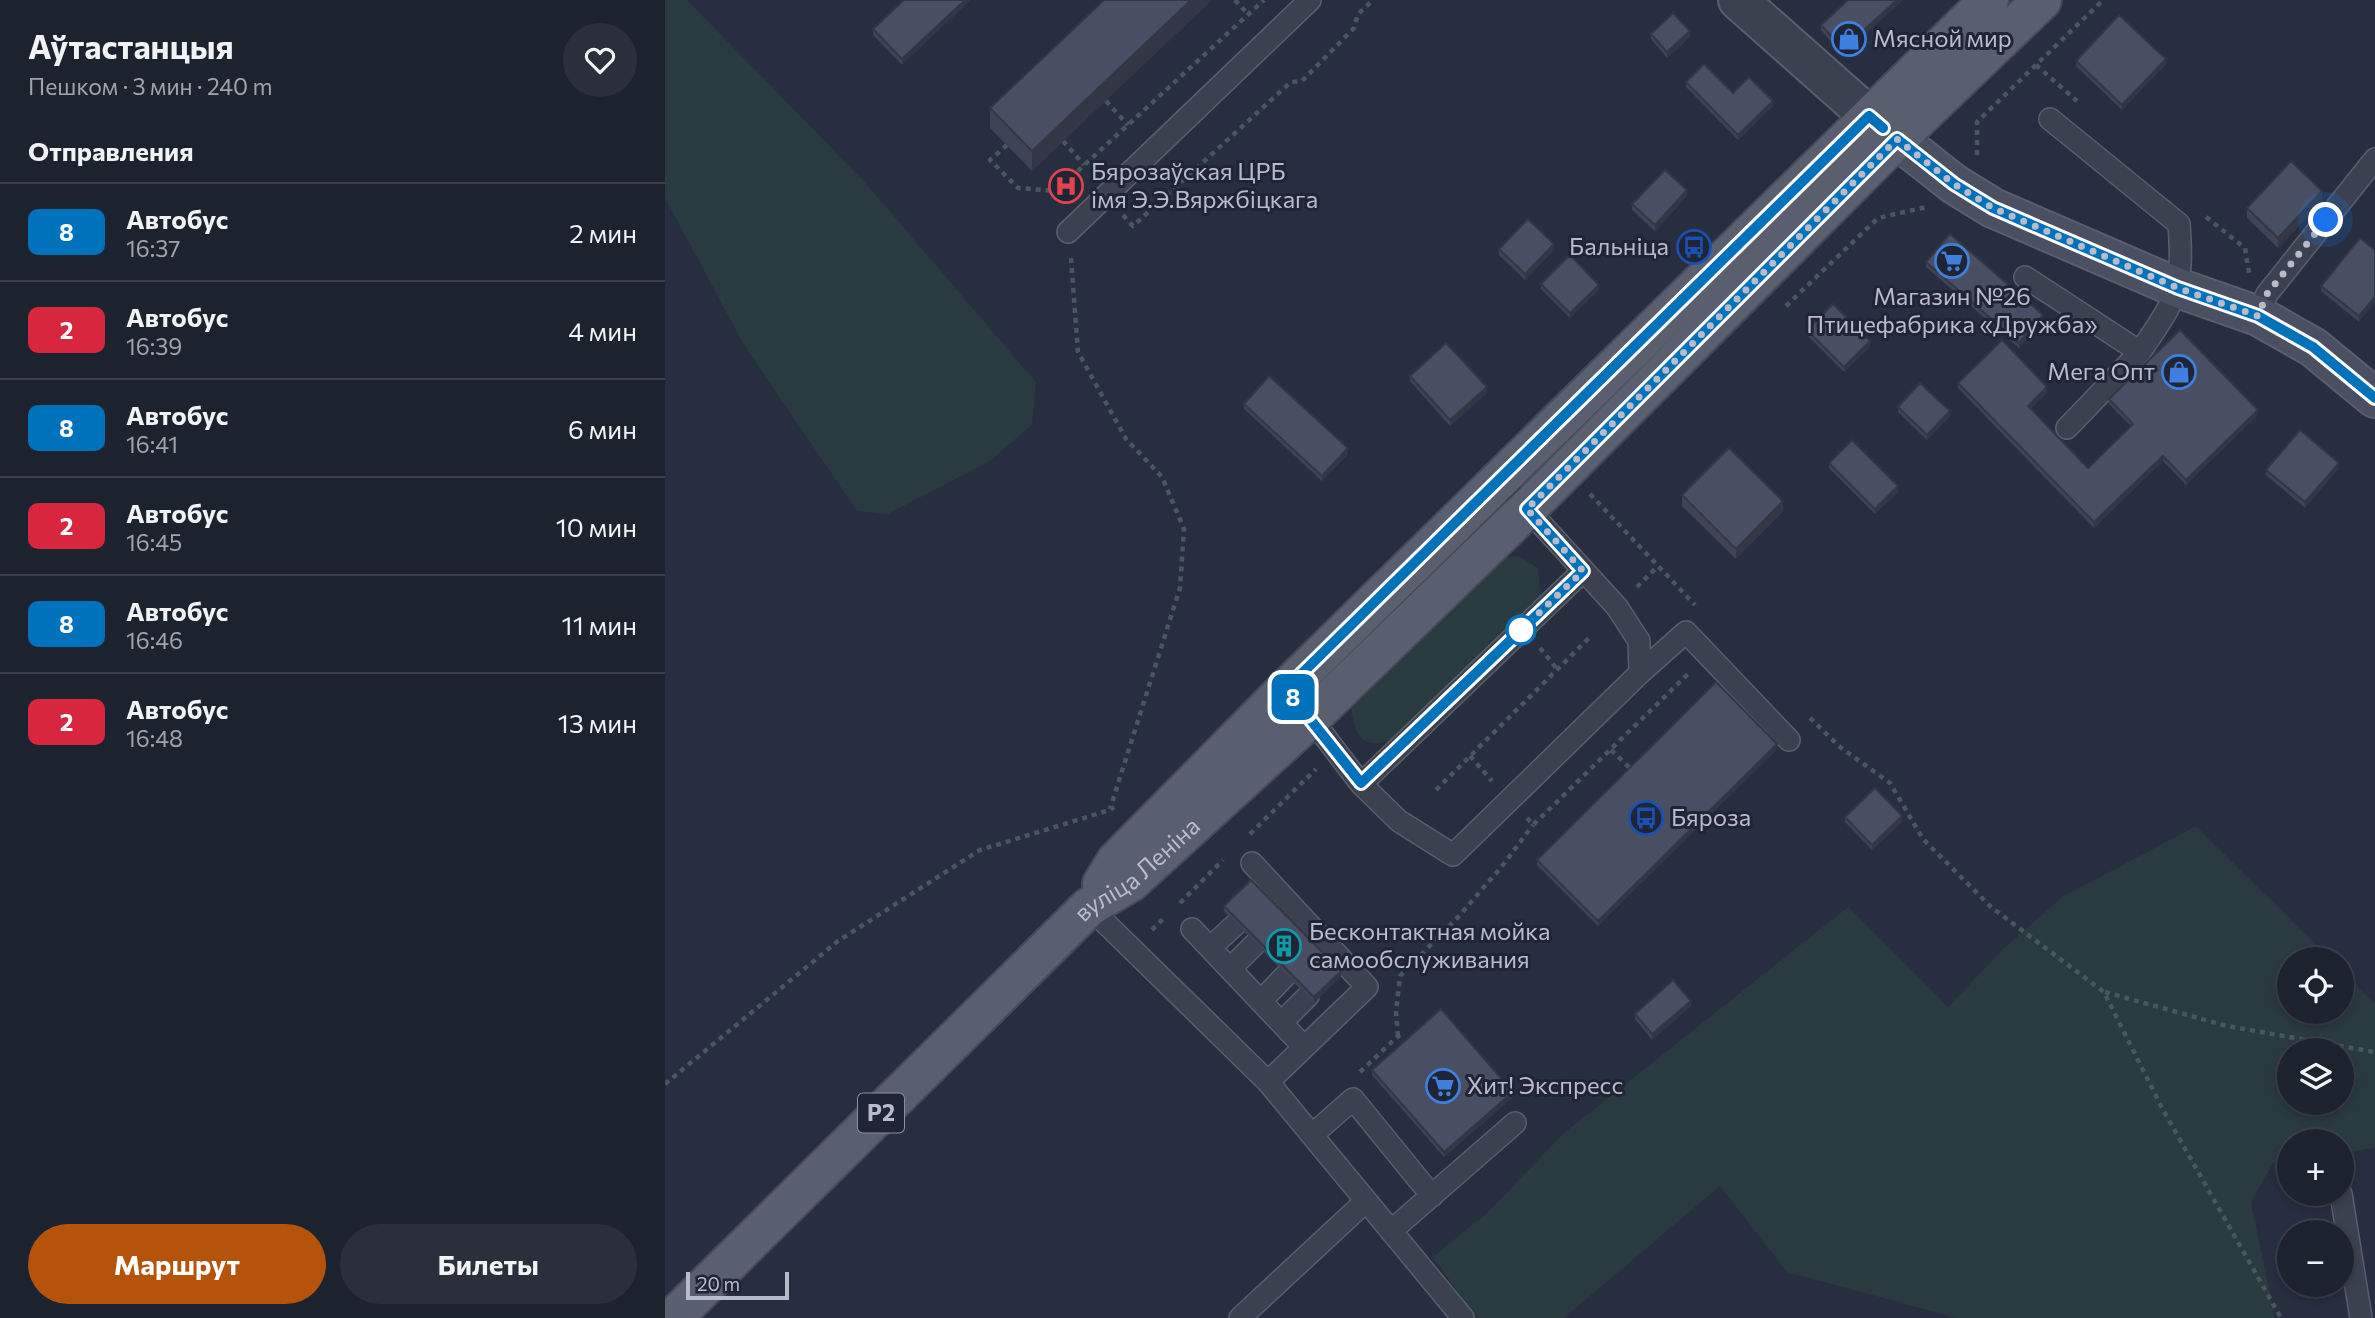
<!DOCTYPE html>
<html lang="ru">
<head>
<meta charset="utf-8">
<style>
  :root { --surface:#1d222f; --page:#2a2f3b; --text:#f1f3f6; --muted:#a0a4aa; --line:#3b3f4b; --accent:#b45309 }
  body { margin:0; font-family:Commissioner,sans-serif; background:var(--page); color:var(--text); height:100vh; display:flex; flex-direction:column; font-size:26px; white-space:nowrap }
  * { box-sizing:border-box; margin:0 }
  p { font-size:23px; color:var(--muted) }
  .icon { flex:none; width:38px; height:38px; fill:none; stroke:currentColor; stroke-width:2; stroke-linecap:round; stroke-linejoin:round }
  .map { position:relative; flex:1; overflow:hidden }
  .side { display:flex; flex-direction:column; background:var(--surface); width:665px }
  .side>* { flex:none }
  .badge { padding:0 14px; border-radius:10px; font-size:24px; line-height:46px }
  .controls { position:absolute; left:1612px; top:947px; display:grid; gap:14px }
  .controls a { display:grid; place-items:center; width:77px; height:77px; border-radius:50%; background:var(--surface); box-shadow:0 4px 10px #0003,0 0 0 2px var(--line); font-size:35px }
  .scale { position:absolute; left:21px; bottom:18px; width:103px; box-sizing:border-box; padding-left:7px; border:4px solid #b8bcca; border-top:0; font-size:19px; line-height:24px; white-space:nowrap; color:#b8bcca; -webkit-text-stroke:5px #202535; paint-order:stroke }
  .you { position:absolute; width:35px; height:35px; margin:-18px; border:5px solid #fff; border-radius:50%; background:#1a73e8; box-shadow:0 0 0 10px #1a73e833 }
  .map>.badge { position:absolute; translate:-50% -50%; box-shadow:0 0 0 4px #fff }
  h2 { padding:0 28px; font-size:26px; line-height:63px }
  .round { display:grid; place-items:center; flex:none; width:74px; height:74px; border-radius:37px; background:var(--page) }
  .summary { display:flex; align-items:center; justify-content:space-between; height:119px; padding:0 28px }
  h1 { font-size:33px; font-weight:700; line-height:52px }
  .cta { display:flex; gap:14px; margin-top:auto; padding:14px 28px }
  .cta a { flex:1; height:80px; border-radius:42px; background:var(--accent); color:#fff; font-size:28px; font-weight:700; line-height:80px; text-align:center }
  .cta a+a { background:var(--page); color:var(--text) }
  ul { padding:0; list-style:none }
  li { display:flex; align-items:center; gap:21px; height:98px; padding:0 28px; border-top:2px solid var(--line) }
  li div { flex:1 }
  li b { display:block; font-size:26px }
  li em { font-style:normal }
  li .badge { min-width:77px; font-weight:700; text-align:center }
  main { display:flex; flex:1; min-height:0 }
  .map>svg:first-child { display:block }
  .green { fill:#293a40; fill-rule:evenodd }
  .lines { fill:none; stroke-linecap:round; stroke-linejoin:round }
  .lane-casing { stroke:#595e6d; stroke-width:24 }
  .street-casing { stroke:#595e6d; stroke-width:42 }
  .secondary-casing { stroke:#595e6d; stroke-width:42 }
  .primary-casing { stroke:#454959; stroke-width:42 }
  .path { stroke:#47575d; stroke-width:4.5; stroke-dasharray:5 5; stroke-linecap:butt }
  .lane { stroke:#3b414f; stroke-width:21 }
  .street { stroke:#3b414f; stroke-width:38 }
  .secondary { stroke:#4a4f62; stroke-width:38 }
  .primary { stroke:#595f6f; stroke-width:38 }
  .wall { fill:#3f4455 }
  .shaded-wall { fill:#333745 }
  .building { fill:#494f63; stroke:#333745; stroke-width:2 }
  .line-casing { stroke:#fff; stroke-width:16 }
  .line { stroke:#0072bc; stroke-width:10 }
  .walk { stroke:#b8bcca; stroke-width:7; stroke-dasharray:0 12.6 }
  .stop-dot { fill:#fff; stroke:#0072bc; stroke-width:3.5 }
  .labels { text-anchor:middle; stroke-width:6; stroke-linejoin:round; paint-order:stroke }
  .shield { fill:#202535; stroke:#8a8f9d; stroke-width:2 }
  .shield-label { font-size:23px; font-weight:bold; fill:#b8bcca }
  .poi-label { font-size:24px; fill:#b8bcca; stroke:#202535; text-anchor:start }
  .street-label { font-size:24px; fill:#b8bcca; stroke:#202535 }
</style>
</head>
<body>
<main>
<section class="side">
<div class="summary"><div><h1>Аўтастанцыя</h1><p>Пешком · 3 мин · 240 m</p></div><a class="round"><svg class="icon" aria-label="heart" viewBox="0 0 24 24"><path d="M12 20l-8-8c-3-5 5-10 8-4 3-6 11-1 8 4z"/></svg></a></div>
<h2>Отправления</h2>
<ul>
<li><span class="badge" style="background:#0072bc;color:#fff">8</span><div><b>Автобус</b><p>16:37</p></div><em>2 мин</em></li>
<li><span class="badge" style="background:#d7263d;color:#fff">2</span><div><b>Автобус</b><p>16:39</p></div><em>4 мин</em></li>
<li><span class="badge" style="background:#0072bc;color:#fff">8</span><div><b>Автобус</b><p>16:41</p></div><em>6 мин</em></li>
<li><span class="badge" style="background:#d7263d;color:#fff">2</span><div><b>Автобус</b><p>16:45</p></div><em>10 мин</em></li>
<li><span class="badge" style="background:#0072bc;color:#fff">8</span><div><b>Автобус</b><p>16:46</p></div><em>11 мин</em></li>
<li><span class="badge" style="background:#d7263d;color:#fff">2</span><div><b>Автобус</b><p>16:48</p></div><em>13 мин</em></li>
</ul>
<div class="cta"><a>Маршрут</a><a>Билеты</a></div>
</section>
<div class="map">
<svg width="1710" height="1318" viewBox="0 0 1710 1318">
  <rect width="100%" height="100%" fill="#272e3f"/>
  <!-- green -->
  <path class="green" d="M0,0H22L198,180L371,382L367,425L325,461L223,514L192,511L79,345L0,198Z
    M853,556L873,568L876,595L727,740C693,752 688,729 686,702L834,558Z
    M1531,826L1665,959H1624V1012H1676L1677,971L1710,1004V1148L1677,1153L1676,1141H1624V1161L1608,1163L1586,1202L1610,1318H1292L1122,1272L1055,1186L899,1318H811L768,1257L823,1212L899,1133L1183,907L1283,1007L1336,951L1397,897ZM1676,1050V1102H1624V1050Z"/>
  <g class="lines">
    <!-- lane casing -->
    <g class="lane-casing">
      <path id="lane" d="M403,232L645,0
        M1360,277L1475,352C1511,299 1519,290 1514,224L1385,119
        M1593,316L1602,294L1710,159
        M1402,428L1475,352
        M975,673L1021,632L1124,740
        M641,712L696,784L734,821L788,855L975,673L974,641L952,607L835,479
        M696,784L918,571
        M587,863L702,987L603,1082
        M424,907L603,1082L798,1318
        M527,929L639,1047
        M545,948L571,924
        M566,968L590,944
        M596,1001L621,975
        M617,1022L643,996
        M647,1135L688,1099L767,1196
        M1676,1194L1696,1318
        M726,1231L850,1123
        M575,1318L701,1201"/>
    </g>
    <!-- street casing -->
    <g class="street-casing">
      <path id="street" d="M1073,0L1204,116"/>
    </g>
    <!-- secondary casing -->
    <g class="secondary-casing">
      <path id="secondary" d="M1232,139L1289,184L1328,208L1513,288L1593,316L1648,347L1710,398"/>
    </g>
    <!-- primary casing -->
    <g class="primary-casing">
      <g id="primary">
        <path d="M437,884L451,861L621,689L1324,0"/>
        <path id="s1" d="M8,1318L424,907L466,882L646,718L862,509L1232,139L1377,0"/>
      </g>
    </g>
    <!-- path -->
    <path class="path" d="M570,0L583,14
      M1371,65L1412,101
      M441,101L463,125
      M398,141L419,165
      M342,145L325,160L353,188L391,191L599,0
      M1312,155V122L1438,0
      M458,215L468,226L626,82L637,81L689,28L693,14L708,0
      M1541,217L1580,248L1584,273
      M406,258L413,352L461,439L497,477L519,529L515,588L445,809
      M1121,306L1213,218L1261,207
      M925,494L1030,605
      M972,587L993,566
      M875,648L892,669
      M1145,718L1175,747L1225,783L1258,839L1326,907L1439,992L1497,1108L1616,1318
      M946,750L967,770
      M805,756L827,781
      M771,790L926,636
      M862,818L868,825L1024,673
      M585,834L651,769
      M515,903L558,860
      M487,930L501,916
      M1440,992L1562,1026L1710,1052
      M733,1036L731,1012L735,976L794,916L838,865L868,825
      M695,1072L733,1036L740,1045
      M0,1084L173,941L315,850L445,810L449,807"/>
    <!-- lane -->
    <use href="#lane" class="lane"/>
    <!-- street -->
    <use href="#street" class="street"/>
    <!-- secondary -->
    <use href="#secondary" class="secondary"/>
    <!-- primary -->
    <use href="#primary" class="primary"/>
  </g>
  <!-- wall -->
  <path class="wall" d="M239,0L237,65L208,35V29Z
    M439,0L367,171L325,128V108Z
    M1183,0L1178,55L1156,30V25Z
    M986,34L1025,37L1002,58L986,39Z
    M1411,61L1501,64L1457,110L1411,66Z
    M1021,82L1108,106L1073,140L1021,87Z
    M1022,196L990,231L967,210V204Z
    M1657,201L1613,248L1582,218V208Z
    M1695,238L1694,322L1656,291V286Z
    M834,249L889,250L860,280L834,255Z
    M1261,262L1378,321L1354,348L1261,267Z
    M876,284L934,290L905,318L876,289Z
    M1142,330L1205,347L1179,372L1142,335Z
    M745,376L822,393L785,426L745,381Z
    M1293,383L1382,393L1365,409L1423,468L1466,426L1444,404V399L1593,415L1521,485L1498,461L1429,528L1293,388Z
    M579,404L683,454L657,481L579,409Z
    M1233,407L1285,416L1262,440L1233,412Z
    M1164,463L1233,492L1210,514L1164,468Z
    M1674,468L1640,508L1601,475V470Z
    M1017,495L1118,511L1071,559L1017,506Z
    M1112,749L933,926L872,865V860Z
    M1180,817L1237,822L1207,850L1180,822Z
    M559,906L676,976L649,1003L559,911Z
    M1026,1006L987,1040L970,1019V1014Z
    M707,1070L848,1097L779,1157L707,1075Z"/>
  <!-- shaded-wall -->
  <path class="shaded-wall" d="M300,0H306L237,65V59Z
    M526,0H547L367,171V151Z
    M1232,0H1238L1178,55V49Z
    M1025,31V37L1002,58V52Z
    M1501,59V64L1457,110V105Z
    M1108,101V106L1073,140V135Z
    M1022,190V196L990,231V225Z
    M1657,191V201L1613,248V238Z
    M889,244V250L860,280V274Z
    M934,285V290L905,318V313Z
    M1710,297V302L1694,322V316Z
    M1378,315V321L1354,348V343Z
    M1205,341V347L1179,372V367Z
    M822,387V393L785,426V420Z
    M1382,387V393L1363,411V406Z
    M1593,410V415L1521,485V480Z
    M1285,411V416L1262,440V435Z
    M683,448V454L657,481V476Z
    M1498,456V461L1429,528V522Z
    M1674,463V468L1640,508V502Z
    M1233,486V492L1210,514V509Z
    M1118,501V511L1071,559V549Z
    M1112,744V749L933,926V921Z
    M1237,816V822L1207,850V845Z
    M676,971V976L649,1003V997Z
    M1026,1001V1006L987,1040V1034Z
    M848,1092V1097L779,1157V1152Z"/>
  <!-- building -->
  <path class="building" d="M239,0H300L237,59L208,29Z
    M439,0H526L367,151L325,108Z
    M1183,0H1232L1178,49L1156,25Z
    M1008,13L1025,31L1002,52L986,34Z
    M1454,15L1501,59L1457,105L1411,61Z
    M1039,64L1068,93L1084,77L1108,101L1073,135L1021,82Z
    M1626,161L1657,191L1613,238L1582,208Z
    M1000,170L1022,190L990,225L967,204Z
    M863,219L889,244L860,274L834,249Z
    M1285,234L1378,315L1354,343L1261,262Z
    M1695,238L1710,250V297L1694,316L1656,286Z
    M905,255L934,285L905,313L876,284Z
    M1168,304L1205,341L1179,367L1142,330Z
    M1515,330L1593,410L1521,480L1498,456L1429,522L1293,383L1337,340L1382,387L1363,406L1423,468L1468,424L1444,399Z
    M781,343L822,387L785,420L745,376Z
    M604,376L683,448L657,476L579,404Z
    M1255,383L1285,411L1262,435L1233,407Z
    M1635,430L1674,463L1640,502L1601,470Z
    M1187,440L1233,486L1210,509L1164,463Z
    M1064,448L1118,501L1071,549L1017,495Z
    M1051,682L1112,744L933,921L872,860Z
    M1210,788L1237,816L1207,845L1180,817Z
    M586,880L676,971L649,997L559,906Z
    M1008,980L1026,1001L987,1034L970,1014Z
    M776,1009L848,1092L779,1152L707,1070Z"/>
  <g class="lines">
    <!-- line casing -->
    <g class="line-casing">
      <path id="line" d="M1218,128L1204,116L621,689L696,783L918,571L862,509L1232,139L1289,184L1328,208L1513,288L1593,316L1648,347L1710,398"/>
    </g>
    <!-- line -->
    <use href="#line" class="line"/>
    <!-- walk -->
    <path class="walk" d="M856,630L918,571L862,509L1232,139L1289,184L1328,208L1513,288L1593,316L1602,294L1661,220"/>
  </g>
  <!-- icons -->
  <defs>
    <g id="shop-ring" transform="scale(1.75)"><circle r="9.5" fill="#202535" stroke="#3f7fe0" stroke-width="1.5"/><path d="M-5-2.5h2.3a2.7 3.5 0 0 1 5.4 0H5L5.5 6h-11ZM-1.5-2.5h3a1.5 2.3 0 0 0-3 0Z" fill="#3f7fe0"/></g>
    <g id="hospital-ring" transform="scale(1.75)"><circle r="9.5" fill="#202535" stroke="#e0444e" stroke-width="1.5"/><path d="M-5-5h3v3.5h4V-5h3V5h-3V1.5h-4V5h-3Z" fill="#e0444e"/></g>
    <g id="bus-ring" transform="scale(1.75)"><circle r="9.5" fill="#202535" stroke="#1a4fb4" stroke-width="1.5"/><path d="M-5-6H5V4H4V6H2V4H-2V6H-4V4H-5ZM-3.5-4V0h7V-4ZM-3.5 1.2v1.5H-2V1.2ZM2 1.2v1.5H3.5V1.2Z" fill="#1a4fb4"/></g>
    <g id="supermarket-ring" transform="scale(1.75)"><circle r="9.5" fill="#202535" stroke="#3f7fe0" stroke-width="1.5"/><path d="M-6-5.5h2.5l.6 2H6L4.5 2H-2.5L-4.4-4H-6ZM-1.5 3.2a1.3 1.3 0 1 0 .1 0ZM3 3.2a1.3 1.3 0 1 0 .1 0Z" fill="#3f7fe0"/></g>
    <g id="building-ring" transform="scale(1.75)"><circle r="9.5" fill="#202535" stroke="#0f9aa8" stroke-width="1.5"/><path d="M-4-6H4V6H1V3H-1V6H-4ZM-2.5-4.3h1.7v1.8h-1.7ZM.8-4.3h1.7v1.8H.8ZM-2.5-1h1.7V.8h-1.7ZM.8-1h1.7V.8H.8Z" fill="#0f9aa8"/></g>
  </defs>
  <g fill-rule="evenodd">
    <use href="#shop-ring" x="1184" y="39"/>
    <use href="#hospital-ring" x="401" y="186"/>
    <use href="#bus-ring" x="1029" y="247"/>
    <use href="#supermarket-ring" x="1287" y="261"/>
    <use href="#shop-ring" x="1514" y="372"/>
    <use href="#bus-ring" x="981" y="818"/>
    <use href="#building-ring" x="619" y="946"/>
    <use href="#supermarket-ring" x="778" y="1086"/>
  </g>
  <!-- markers -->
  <circle class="stop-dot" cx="856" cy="630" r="14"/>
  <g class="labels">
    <!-- shield labels -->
    <rect class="shield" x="193" y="1093.5" width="46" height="39" rx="5"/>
    <g class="shield-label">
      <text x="216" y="1121">Р2</text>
    </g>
    <!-- poi labels -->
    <g class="poi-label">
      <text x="1208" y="47">Мясной мир</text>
      <text x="426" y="180">Бярозаўская ЦРБ<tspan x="426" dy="28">імя Э.Э.Вяржбіцкага</tspan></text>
      <text x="1004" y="255" text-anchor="end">Бальніца</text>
      <text x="1287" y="305" text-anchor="middle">Магазин №26<tspan x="1287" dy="28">Птицефабрика «Дружба»</tspan></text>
      <text x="1490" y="380" text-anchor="end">Мега Опт</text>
      <text x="1006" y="826">Бяроза</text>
      <text x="644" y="940">Бесконтактная мойка<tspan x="644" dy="28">самообслуживания</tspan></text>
      <text x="802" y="1094">Хит! Экспресс</text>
    </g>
    <!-- street labels -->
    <g class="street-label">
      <text dy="8" stroke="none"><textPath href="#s1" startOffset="646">вуліца Леніна</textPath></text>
    </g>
  </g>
</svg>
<div class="controls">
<a><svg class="icon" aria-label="locate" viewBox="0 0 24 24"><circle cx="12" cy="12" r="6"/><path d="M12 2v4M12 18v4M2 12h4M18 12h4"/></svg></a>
<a><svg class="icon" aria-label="layers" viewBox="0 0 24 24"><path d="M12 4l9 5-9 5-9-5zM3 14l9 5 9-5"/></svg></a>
<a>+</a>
<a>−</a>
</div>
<div class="scale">20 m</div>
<div class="you" style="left:1661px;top:220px"></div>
<b class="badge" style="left:628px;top:697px;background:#0072bc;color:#fff">8</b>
</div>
</main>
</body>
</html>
